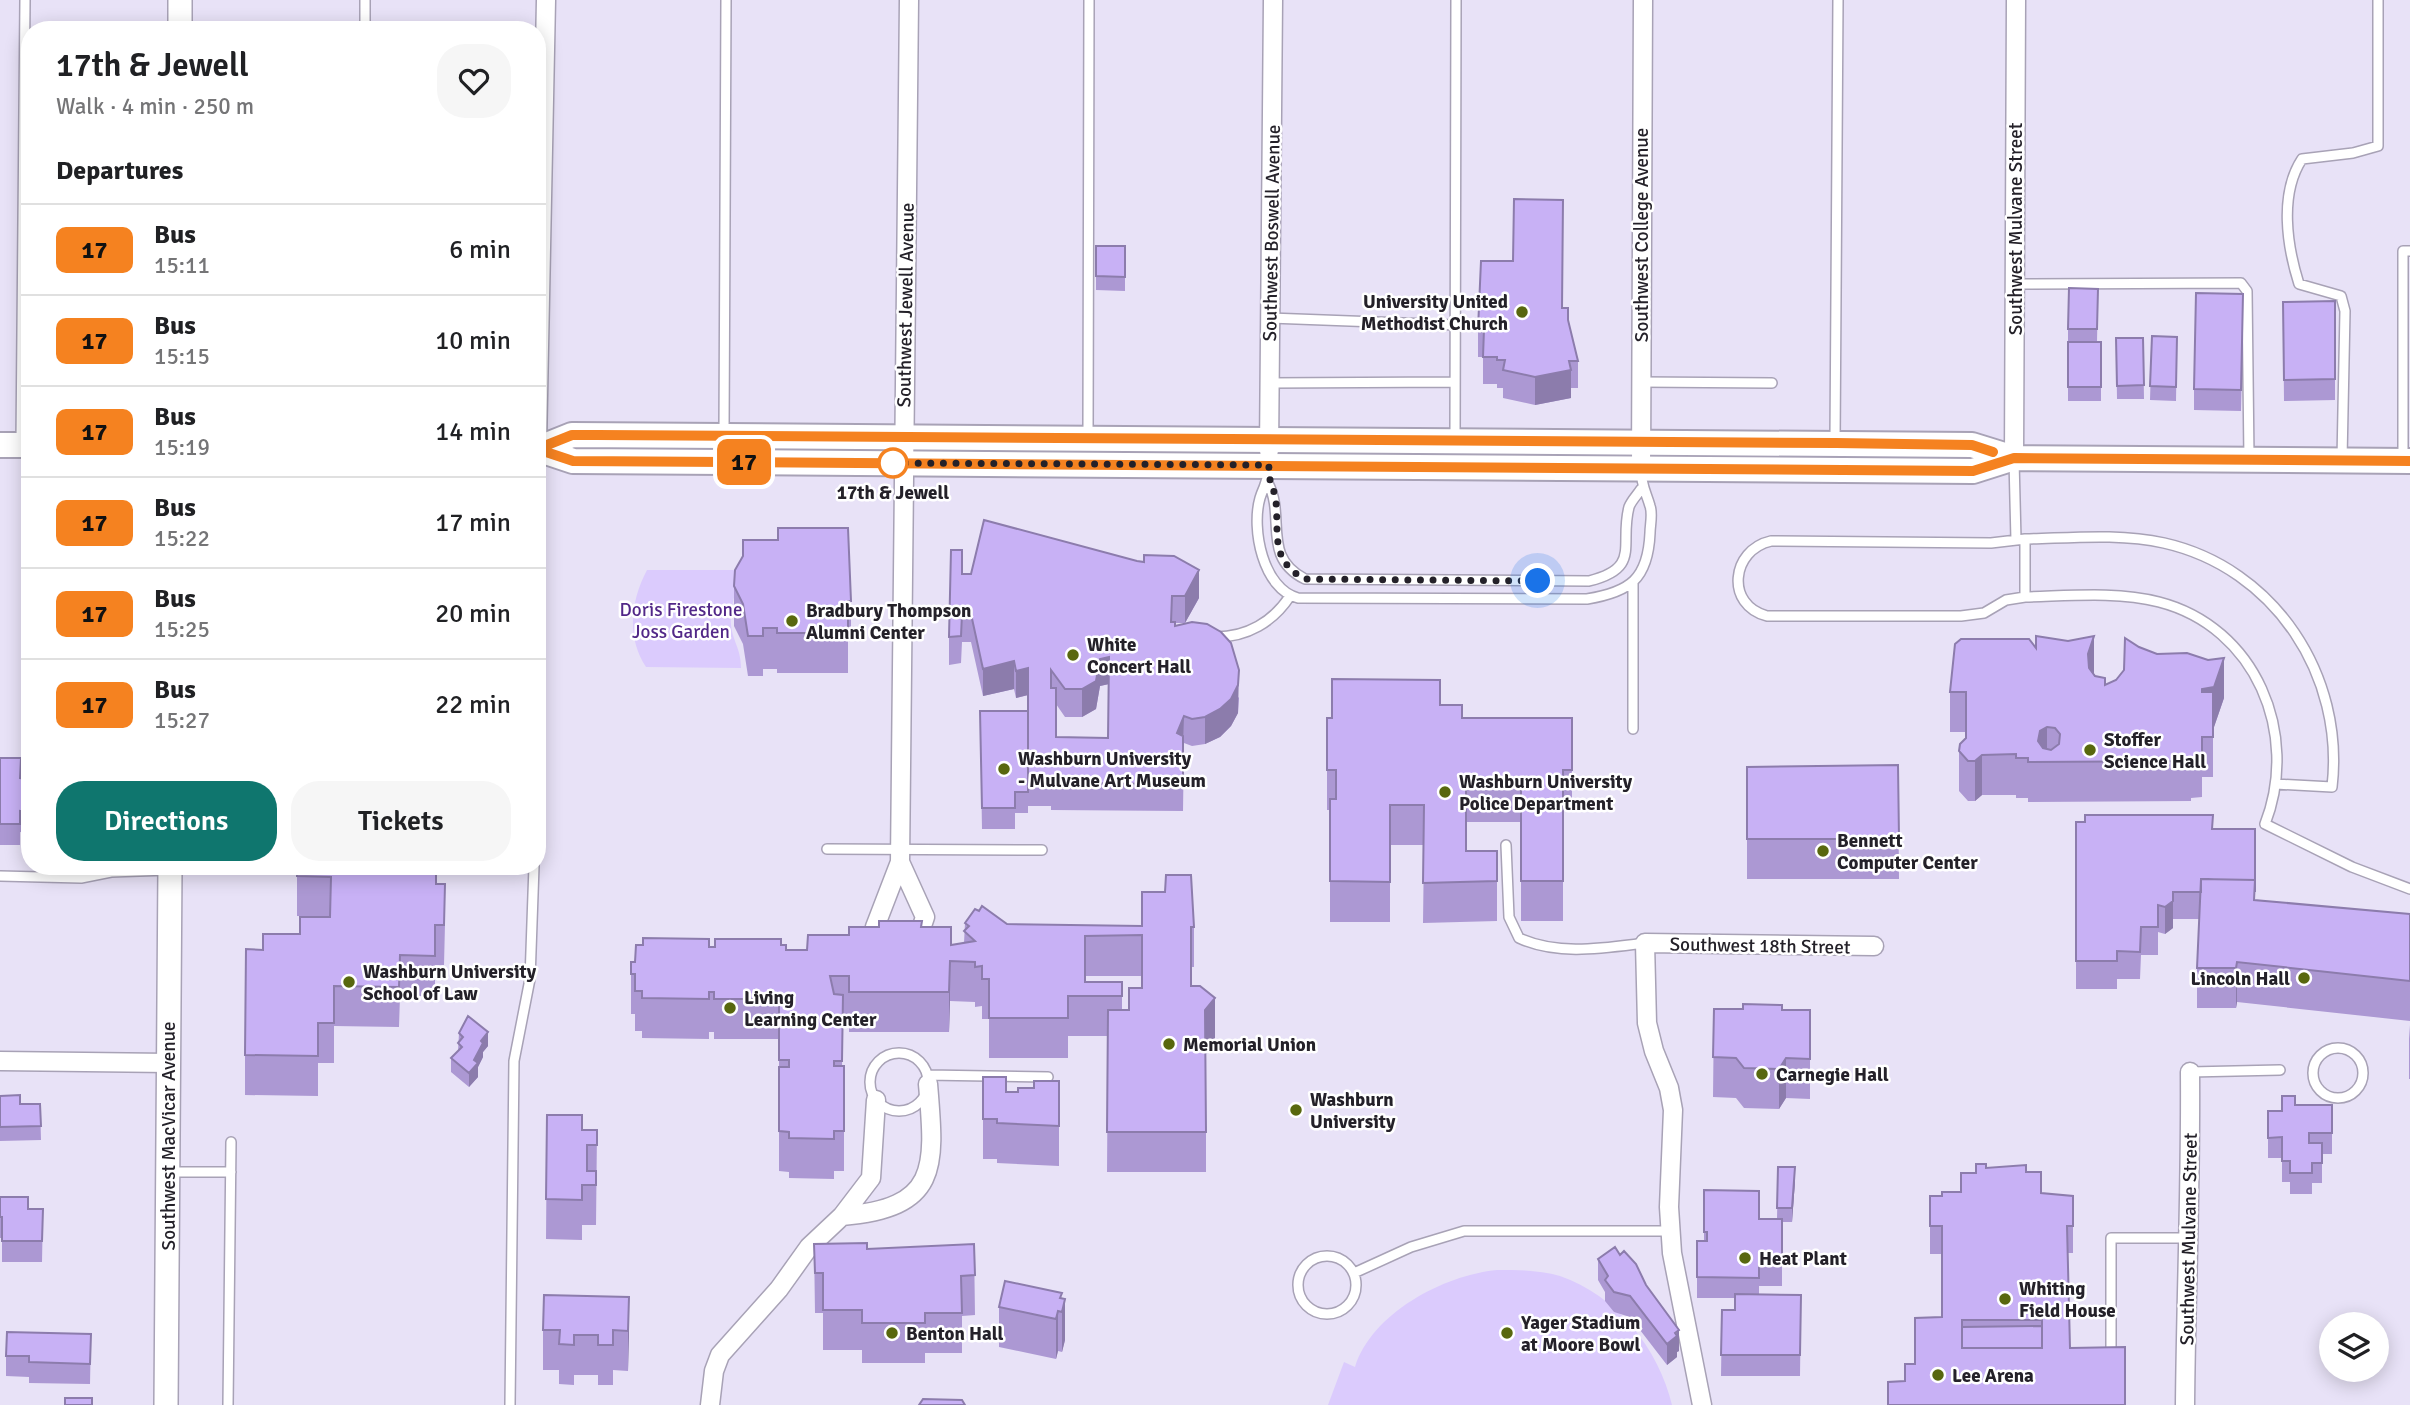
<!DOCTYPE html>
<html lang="en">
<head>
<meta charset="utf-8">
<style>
  :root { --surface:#fff; --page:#f6f6f6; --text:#202124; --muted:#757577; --line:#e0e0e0; --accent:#0f766e }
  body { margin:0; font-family:Signika,sans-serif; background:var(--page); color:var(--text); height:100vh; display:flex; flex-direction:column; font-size:26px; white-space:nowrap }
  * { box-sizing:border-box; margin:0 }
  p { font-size:23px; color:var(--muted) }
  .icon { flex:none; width:38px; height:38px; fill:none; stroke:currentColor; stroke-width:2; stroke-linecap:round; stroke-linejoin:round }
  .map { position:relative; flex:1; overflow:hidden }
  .drawer { position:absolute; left:21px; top:21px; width:525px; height:854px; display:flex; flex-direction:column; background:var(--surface); border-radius:28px; box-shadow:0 4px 18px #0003 }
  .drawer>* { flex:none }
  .badge { padding:0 14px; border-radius:10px; font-size:24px; line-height:46px }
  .controls { position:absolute; left:2319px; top:1312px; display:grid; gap:14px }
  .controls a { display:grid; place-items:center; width:70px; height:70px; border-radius:50%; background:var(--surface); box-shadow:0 4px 18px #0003; font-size:35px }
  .you { position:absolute; width:35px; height:35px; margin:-18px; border:5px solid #fff; border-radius:50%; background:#1a73e8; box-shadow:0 0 0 10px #1a73e833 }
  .map>.badge { position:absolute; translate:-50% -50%; box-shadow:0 0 0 4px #fff }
  h2 { padding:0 35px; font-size:26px; line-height:63px }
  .round { display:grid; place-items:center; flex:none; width:74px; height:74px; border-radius:28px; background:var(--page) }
  .summary { display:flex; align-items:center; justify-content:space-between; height:119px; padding:0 35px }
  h1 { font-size:33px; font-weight:600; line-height:52px }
  .cta { display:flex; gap:14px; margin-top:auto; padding:14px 35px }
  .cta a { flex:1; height:80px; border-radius:28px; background:var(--accent); color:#fff; font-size:28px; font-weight:600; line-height:80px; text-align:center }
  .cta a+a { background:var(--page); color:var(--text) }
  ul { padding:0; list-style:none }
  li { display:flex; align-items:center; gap:21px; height:91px; padding:0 35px; border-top:2px solid var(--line) }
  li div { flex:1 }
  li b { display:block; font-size:26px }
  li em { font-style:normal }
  li .badge { min-width:77px; font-weight:700; text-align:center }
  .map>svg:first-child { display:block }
  .green { fill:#dbcbfd }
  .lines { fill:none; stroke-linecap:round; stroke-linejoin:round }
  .service-casing { stroke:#a8a2b6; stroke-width:12 }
  .minor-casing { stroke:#a8a2b6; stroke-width:21 }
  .tertiary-casing { stroke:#a8a2b6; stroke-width:26 }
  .secondary-casing { stroke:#a8a2b6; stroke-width:28 }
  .service { stroke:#fff; stroke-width:9 }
  .minor { stroke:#fff; stroke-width:18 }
  .tertiary { stroke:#fff; stroke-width:23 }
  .secondary { stroke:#fff; stroke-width:24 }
  .wall { fill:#ac98d3; fill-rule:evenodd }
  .shaded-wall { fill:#8c7cac }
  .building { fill:#c8b1f5; stroke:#8c7cac; stroke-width:2; fill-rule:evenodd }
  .line-casing { stroke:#fff; stroke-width:16 }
  .line { stroke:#f58220; stroke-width:10 }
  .walk { stroke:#242129; stroke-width:7; stroke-dasharray:0 12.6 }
  .poi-dot { fill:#58670e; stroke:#fff; stroke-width:2.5 }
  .stop-dot { fill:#fff; stroke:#f58220; stroke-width:3.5 }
  .labels { text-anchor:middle; stroke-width:5; stroke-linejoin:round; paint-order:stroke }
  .street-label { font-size:19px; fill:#242129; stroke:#fff }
  .poi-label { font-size:19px; font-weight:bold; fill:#242129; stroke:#fff; text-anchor:start }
  .stop-label { font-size:19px; font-weight:bold; fill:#242129; stroke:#fff }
  .park-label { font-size:19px; fill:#522888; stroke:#fff }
</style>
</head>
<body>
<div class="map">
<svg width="2410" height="1405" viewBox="0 0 2410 1405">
  <rect width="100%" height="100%" fill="#e8e2f7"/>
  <!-- green -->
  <path class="green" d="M647,570H741C738,586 729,608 731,625C733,642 741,649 741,668L646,667C626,637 631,600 647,570Z
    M1497,1270C1518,1270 1540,1270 1560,1276C1616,1295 1659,1349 1672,1405H1328L1344,1362L1355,1367C1372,1313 1444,1275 1497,1270Z"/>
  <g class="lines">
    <!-- service casing -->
    <g class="service-casing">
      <path id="service" d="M365,30V0
        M2015,284L2241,283L2247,291L2249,459
        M1270,318L1456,325
        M1641,382L1772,383
        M1269,383L1455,382
        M724,434L726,0
        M1088,436L1089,0
        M1455,439L1456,0
        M1835,442L1838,0
        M21,443L25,0
        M2342,459L2345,311L2341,296L2299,284C2287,246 2279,194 2302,159L2353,153L2378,146V0
        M2403,459V251H2410
        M2014,460L2016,540
        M1269,467C1268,483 1264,485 1260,498C1251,529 1263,589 1298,598L1587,599C1630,592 1648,579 1650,533C1650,525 1653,514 1650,506C1646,492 1641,485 1641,469
        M1268,483C1286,517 1261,557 1305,579L1589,581C1642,568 1619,545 1629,507C1631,501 1638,494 1641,489
        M537,535V779
        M2025,539L1991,543L1771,541C1731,550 1725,605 1767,616H1961L1984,613L2006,600L2025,597
        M1633,582V729
        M1216,637C1247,637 1273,622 1290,596
        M2276,784L2332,787C2345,676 2275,568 2164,543C2119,533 2071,538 2025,539V597C2069,596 2116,591 2159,602C2256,627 2300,734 2265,824L2352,867L2410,889
        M1506,845L1509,917L1519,938C1558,956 1604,948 1645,943
        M827,849L1042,850
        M0,876L81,878L111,872L168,870
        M2313 1073a25 25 0 1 1 50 0a25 25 0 1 1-50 0Z
        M870 1082a29 29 0 1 1 58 0a29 29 0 1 1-58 0Z
        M2190,1072L2280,1070
        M927,1075L1048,1077
        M170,1172H231
        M1298 1285a29 29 0 1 1 58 0a29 29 0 1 1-58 0Z
        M1354,1273L1411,1247L1464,1231H1670
        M2111,1352V1238H2190
        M228,1405L231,1142
        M510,1405L514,1061L530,979L534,866"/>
    </g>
    <!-- minor casing -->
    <g class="minor-casing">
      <path id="minor" d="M537,446L546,0
        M1269,451L1273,0
        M2014,458L2016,0
        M1641,469L1643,0
        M900,862L925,917L922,926L907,940L885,938L875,927L900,862L909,0
        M0,1061L169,1063
        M842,1216C940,1208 935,1167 928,1084
        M710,1405L714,1371L720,1355L779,1289L809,1247L842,1216L871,1178L876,1100
        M1702,1405L1672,1253L1669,1207L1673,1110L1669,1088L1654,1051L1647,1023L1645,943L1874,946
        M2185,1405C2186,1294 2191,1184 2190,1072"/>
    </g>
    <!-- tertiary casing -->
    <g class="tertiary-casing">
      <path id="tertiary" d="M180,30V0
        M166,1405L170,866"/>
    </g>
    <!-- secondary casing -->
    <g class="secondary-casing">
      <path id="secondary" d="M0,445H30
        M537,449L572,435L1972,445L2014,458L2410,461
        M537,449L573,461L1973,471L2014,458"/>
    </g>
    <!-- service -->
    <use href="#service" class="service"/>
    <!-- minor -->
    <use href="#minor" class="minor"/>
    <!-- tertiary -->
    <use href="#tertiary" class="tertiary"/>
    <!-- secondary -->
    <use href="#secondary" class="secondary"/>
  </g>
  <!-- wall -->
  <path class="wall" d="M1096,246H1125V291L1096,290Z
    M2098,289L2097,342H2101V401H2068V329Z
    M2335,301V400L2284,401L2283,302Z
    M1562,308L1568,321L1578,361V388H1571V398L1535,405L1503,398V388H1497V384H1483V357H1478V329Z
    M2243,314L2241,411L2194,410V389Z
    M2152,336L2177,337L2176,401L2150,400Z
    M2116,338H2143L2144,399H2117Z
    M962,574L1199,598L1185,623H1175V626L1239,698L1238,713L1231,726L1220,737L1205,744L1192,746L1184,743L1183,811L1051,810V806H1028V813H1015V829H982L980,711H1028V695L1016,698L1014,689L983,696L971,642H962L961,663L949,665V637ZM1109,684L1108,738L1056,737V704L1065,717H1082L1096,709L1100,686Z
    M734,586L851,601V641H848V673H777V669H763V676H748L743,644L734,626Z
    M2139,647L2224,698L2214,727H2213V777H2202V797L2191,798V801L2028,802V798H2016V795H1982L1975,801H1968L1959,791V751L1966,738V732H1950V692L2036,648L2094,674L2105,685L2116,680L2124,670Z
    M1440,705L1462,718H1572V810H1563V921H1521V822H1466V851H1497V921L1423,923L1424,845H1390V922H1330V810H1327V718Z
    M0,758L21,778L28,800L27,833L20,832V845H0Z
    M1898,765L1899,879H1747V767Z
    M2076,822L2213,829L2255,900L2410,914V1021L2237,1002L2236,1008H2197V968L2199,919H2173V928L2165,934L2158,932V955H2141L2140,979H2117V989H2076Z
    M297,866L436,884L445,924L444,965H435V996H400L399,1027L334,1026V1063H318V1096L245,1095V1055L263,950L300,934L330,917L297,916Z
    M965,923L1194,927V967H1191V986L1215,1038L1206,1050V1172H1107L1108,1036H1068V1058H989V1019H982V1006L975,1007V1002L950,1001L949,1032H849V1016H843L842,1066H844V1171H834V1179L789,1178V1172L779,1171V1039H714V1032H709V1039L642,1038V1031H635V1014H631V962H635L709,947L781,945L786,950H807L849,935L922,927L951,945L964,943ZM1085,976H1142V988L1129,1010H1122V982H1085Z
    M1714,1009L1810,1010V1099L1786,1098L1779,1109L1744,1108L1736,1098L1713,1097Z
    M2410,1025V1079H2409V1039Z
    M459,1033L488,1046L483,1052V1057L478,1067V1077L469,1087L451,1072V1058L458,1051Z
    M983,1077L1006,1092H1018L1059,1081V1166L997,1163V1159H983Z
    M0,1096L20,1104H40L41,1140L0,1141Z
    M2295,1105H2332V1154H2322V1183H2312V1194H2290V1182H2282V1158H2268V1111H2282Z
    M547,1115L582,1130H597L596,1225H582V1240L546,1239Z
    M1778,1167L1795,1181L1792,1222H1782V1286H1759V1295H1801L1800,1376H1721L1722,1310H1735V1298H1697V1241H1704V1190L1759,1219H1777Z
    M1986,1168L2026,1172L2041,1193L2073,1196V1253H2068L2070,1348L1905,1381L1942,1317V1254H1930V1196H1942L1961,1192L1976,1173Z
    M0,1197L28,1209H43L42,1262H2V1238H0Z
    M814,1244L867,1249L974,1244L975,1315L962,1316V1353H925V1363H862V1350H823V1313H815Z
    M1598,1259L1679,1351L1677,1352V1357L1667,1365L1630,1317L1614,1312L1605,1301V1292L1598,1280Z
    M629,1297L628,1371L613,1370V1385H598V1375H574V1385L559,1384V1370H543V1330Z
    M1062,1299L1065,1340L1062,1352L1058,1351L1056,1359L999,1347V1307Z
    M91,1334L90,1384L29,1383V1377L6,1376V1356Z"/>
  <!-- shaded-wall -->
  <path class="shaded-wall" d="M1571,370V398L1535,405V377Z
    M1199,570V598L1185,623V596Z
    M2094,636V676L2088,694V654Z
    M1109,657V684L1100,686L1096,709L1082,717V689L1100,659Z
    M2224,658V698L2214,727L2202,729V689Z
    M1014,661V689L983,696V669Z
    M1028,668V695L1016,698V671Z
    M1239,670L1238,713L1231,726L1220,737L1205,744V717Z
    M1184,716L1183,745V811V745L1177,733Z
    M2047,727V762L2038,741L2040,731Z
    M1982,755V795L1975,801V761Z
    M28,779V800L27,833V812Z
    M2173,901V928L2165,934V907Z
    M950,961V1001L949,1032V992Z
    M2237,962V1002L2236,1008V968Z
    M1215,998V1038L1205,1051V1010Z
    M488,1032V1046L483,1052V1057L478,1067V1077L469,1087V1073L481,1041Z
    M1786,1058V1098L1779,1109V1069Z
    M1795,1167V1181L1792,1222V1208Z
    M629,1297V1337L628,1371V1331Z
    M1065,1299V1340L1062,1352V1312Z
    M1058,1311V1351L1056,1359V1319Z
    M1679,1330V1351L1677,1352V1357L1667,1365V1344Z"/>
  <!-- building -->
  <path class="building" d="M1514,199L1563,200L1562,308H1568V320L1578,361H1569L1571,370L1535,377L1503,370L1505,360H1497V357H1483L1484,329H1478L1481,261H1513Z
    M1096,246H1125V277L1096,276Z
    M2069,288L2098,289L2097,329H2068Z
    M2196,293L2243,294L2241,390L2194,389Z
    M2335,301V379L2284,380L2283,302Z
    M2152,336L2177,337L2176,387L2150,386Z
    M2116,338H2143L2144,385L2117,386Z
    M2068,342H2101V387H2068Z
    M984,520L1137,561L1144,562V555L1174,556L1199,570L1185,596H1172L1171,622H1175V626L1192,622L1207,624L1221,632L1231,643L1239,670L1238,685L1231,699L1220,709L1205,717L1192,719L1184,716L1177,733L1183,736V784L1051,783V779H1028V668L1016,671L1014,661L983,669L971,614H962L961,636L949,637L951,550H962V574H971ZM1109,657L1108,738L1056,737V688H1051V670L1065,689H1082L1096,681L1100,659Z
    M778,528H848L851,601H848V633H777V628H763V636H748L743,604L734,586L735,570L743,556V540H778Z
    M2036,636L2068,641L2094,636L2088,654L2089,668L2095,676L2105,678V685L2116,680L2124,670L2125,638L2139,647L2157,654L2187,653L2208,660L2224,658L2214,687L2202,689V692H2213V737H2202V757L2191,758V761L2028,762V758H2016V754L1982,755L1975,761H1968L1959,751L1960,744L1966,738V692H1950L1955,644L1961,639H2029L2036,648ZM2047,727L2055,728L2060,734L2059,744L2051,750L2043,748L2038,741L2040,731Z
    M1332,679L1440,680V705H1462V718H1572V770H1563V881H1521V782H1466V851H1497V881L1423,883L1424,805H1390V882L1330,881V799H1336V770H1327V718H1332Z
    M980,711H1028V792H1015V808H982Z
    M0,758H21L20,778L28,779L27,812L20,811V824H0Z
    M1898,765L1899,839H1747V767Z
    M2085,815H2213L2212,829H2255V892V880L2201,879V892H2173V901L2165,907L2158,905V927H2141L2140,952L2117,951V961H2076V822H2085Z
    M297,866H436V884H445L444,925H435V956L400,955L399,987L334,986V1023H318V1056L245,1055L246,949L263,950V934H300V917H330L331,877L297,876Z
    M1166,875H1191L1194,927H1191V986H1200L1215,998L1205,1010L1206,1132H1107L1108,1010H1129V988H1142V935L1085,936V982H1122V996H1068V1018H989V979H982V966L975,967V962L950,961L949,992H849V976H830L834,994L843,995L842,1061H834V1066H844V1131H834V1139L789,1138V1132L779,1131V1067H789V1060H779V999H714V992H709V999L642,998V991H635V974H631V962H635L636,945H643V938L709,939V947H715V939H781V945H786V950H807L808,935H849V927H879V921H922L921,927H951V945L975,941L964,931L969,926L965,923L975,909L979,911L982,906L1007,924L1142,926V892H1165Z
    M2201,879L2255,880L2254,900L2410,914V981L2237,962L2236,968H2197Z
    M1743,1004L1782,1005V1010H1810V1059L1786,1058L1779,1069L1744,1068L1736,1058L1713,1057L1714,1009H1743Z
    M468,1016L488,1032L481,1041L483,1043L474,1060L478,1063L469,1073L451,1058L462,1047L458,1043L463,1037L459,1033Z
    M983,1077H1006V1092H1018V1088H1034V1081H1059V1126L997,1123V1119H983Z
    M20,1095V1104H40L41,1126L0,1127V1096Z
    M2282,1096H2295V1105H2332V1133H2309V1143H2322V1163H2312V1173H2290V1161H2282V1137L2268,1138V1111H2282Z
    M547,1115H582V1130H597V1145H587V1171H596V1185H582V1200L546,1199Z
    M1976,1164H1986V1168L2026,1165V1172H2041V1193L2073,1196V1226H2067L2070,1348L2125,1347V1405H1888V1382L1905,1381V1364H1915V1318L1942,1317V1226H1930V1196H1942V1192H1961V1173H1976ZM1962,1320H2042V1348H1962Z
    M1778,1167H1795L1792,1208H1777Z
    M1704,1190L1759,1191V1219H1782V1266L1759,1265V1278L1697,1277V1241H1707V1232H1704Z
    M0,1197H28V1209H43L42,1241H2V1217H0Z
    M867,1243V1249L974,1244L975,1275L961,1276L962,1313H925V1323H862V1310H823V1273H815L814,1244Z
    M1615,1247L1620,1255L1624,1251L1636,1264L1646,1285L1679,1330L1675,1333L1677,1336L1667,1344L1630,1296L1614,1292L1605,1280L1608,1276L1598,1259Z
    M1005,1281L1062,1293L1060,1298L1065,1299L1062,1312L1058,1311L1056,1319L999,1307Z
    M1735,1294L1801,1295L1800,1355H1721L1722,1310H1735Z
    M544,1295L629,1297L628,1331L613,1330V1345H598V1335H574V1345L559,1344L560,1330H543Z
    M2042,1326V1348H1962V1327Z
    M7,1332L91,1334L90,1364L29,1362V1356H6Z
    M65,1398H92V1405H65Z
    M923,1399L962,1400L965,1405H919Z"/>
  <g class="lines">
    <!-- line casing -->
    <g class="line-casing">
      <path id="line" d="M1993,452L1972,445L1836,443L597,435H572L537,449L573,461L1973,471L2014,458L2410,461"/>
    </g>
    <!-- line -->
    <use href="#line" class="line"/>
    <!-- walk -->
    <path class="walk" d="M893,463L1269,465C1268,485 1275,488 1276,502C1279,534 1270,561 1305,579L1538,581"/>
  </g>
  <!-- markers -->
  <g class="poi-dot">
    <circle cx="1522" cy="312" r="7"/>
    <circle cx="792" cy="621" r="7"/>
    <circle cx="1073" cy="655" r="7"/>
    <circle cx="2090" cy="750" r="7"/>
    <circle cx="1004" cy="769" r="7"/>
    <circle cx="1445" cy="792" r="7"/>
    <circle cx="1823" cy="851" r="7"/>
    <circle cx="2304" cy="978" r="7"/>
    <circle cx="349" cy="982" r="7"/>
    <circle cx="730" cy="1008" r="7"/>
    <circle cx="1169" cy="1044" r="7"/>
    <circle cx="1762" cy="1074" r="7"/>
    <circle cx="1296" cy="1110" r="7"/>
    <circle cx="1745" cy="1258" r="7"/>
    <circle cx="2005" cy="1299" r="7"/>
    <circle cx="892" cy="1333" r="7"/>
    <circle cx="1507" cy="1333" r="7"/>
    <circle cx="1938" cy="1375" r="7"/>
  </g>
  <circle class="stop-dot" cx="893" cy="463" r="14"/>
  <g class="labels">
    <!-- street labels -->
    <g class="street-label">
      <text transform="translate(2015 229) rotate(-90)" y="7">Southwest Mulvane Street</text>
      <text transform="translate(1271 233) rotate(-89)" y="7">Southwest Boswell Avenue</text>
      <text transform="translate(1641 235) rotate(-90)" y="7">Southwest College Avenue</text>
      <text transform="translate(905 305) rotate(-89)" y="7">Southwest Jewell Avenue</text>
      <text transform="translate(1760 945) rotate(1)" y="7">Southwest 18th Street</text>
      <text transform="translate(168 1136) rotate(-90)" y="7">Southwest MacVicar Avenue</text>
      <text transform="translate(2188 1239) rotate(-89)" y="7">Southwest Mulvane Street</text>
    </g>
    <!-- poi labels -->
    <g class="poi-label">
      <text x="1508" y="308" text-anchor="end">University United<tspan x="1508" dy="22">Methodist Church</tspan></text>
      <text x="806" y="617">Bradbury Thompson<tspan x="806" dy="22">Alumni Center</tspan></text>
      <text x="1087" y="651">White<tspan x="1087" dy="22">Concert Hall</tspan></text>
      <text x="2104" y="746">Stoffer<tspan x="2104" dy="22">Science Hall</tspan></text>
      <text x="1018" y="765">Washburn University<tspan x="1018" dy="22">- Mulvane Art Museum</tspan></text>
      <text x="1459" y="788">Washburn University<tspan x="1459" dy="22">Police Department</tspan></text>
      <text x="1837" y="847">Bennett<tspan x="1837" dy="22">Computer Center</tspan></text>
      <text x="363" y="978">Washburn University<tspan x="363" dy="22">School of Law</tspan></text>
      <text x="2290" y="985" text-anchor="end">Lincoln Hall</text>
      <text x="744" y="1004">Living<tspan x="744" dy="22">Learning Center</tspan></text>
      <text x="1183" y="1051">Memorial Union</text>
      <text x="1776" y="1081">Carnegie Hall</text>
      <text x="1310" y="1106">Washburn<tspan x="1310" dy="22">University</tspan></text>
      <text x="1759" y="1265">Heat Plant</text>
      <text x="2019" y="1295">Whiting<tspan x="2019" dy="22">Field House</tspan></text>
      <text x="1521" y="1329">Yager Stadium<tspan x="1521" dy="22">at Moore Bowl</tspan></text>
      <text x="906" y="1340">Benton Hall</text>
      <text x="1952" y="1382">Lee Arena</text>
    </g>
    <!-- stop labels -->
    <g class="stop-label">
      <text x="893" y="499">17th &amp; Jewell</text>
    </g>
    <!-- park labels -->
    <g class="park-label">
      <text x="681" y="616">Doris Firestone<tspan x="681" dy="22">Joss Garden</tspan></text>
    </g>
  </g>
</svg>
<div class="controls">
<a><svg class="icon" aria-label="layers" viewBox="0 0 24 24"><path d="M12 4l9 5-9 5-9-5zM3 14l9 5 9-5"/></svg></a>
</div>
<div class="you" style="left:1538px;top:581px"></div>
<b class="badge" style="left:744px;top:462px;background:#f58220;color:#111">17</b>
<section class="drawer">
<div class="summary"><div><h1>17th &amp; Jewell</h1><p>Walk · 4 min · 250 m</p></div><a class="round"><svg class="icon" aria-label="heart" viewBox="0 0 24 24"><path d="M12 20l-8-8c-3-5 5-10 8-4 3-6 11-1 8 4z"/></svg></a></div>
<h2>Departures</h2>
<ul>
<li><span class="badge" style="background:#f58220;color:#111">17</span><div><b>Bus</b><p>15:11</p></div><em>6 min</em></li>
<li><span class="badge" style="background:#f58220;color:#111">17</span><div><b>Bus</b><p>15:15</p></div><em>10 min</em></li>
<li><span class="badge" style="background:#f58220;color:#111">17</span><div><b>Bus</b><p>15:19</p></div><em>14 min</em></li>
<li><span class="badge" style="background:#f58220;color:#111">17</span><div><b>Bus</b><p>15:22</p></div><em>17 min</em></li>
<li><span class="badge" style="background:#f58220;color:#111">17</span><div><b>Bus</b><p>15:25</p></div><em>20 min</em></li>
<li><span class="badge" style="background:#f58220;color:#111">17</span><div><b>Bus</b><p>15:27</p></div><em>22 min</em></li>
</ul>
<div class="cta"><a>Directions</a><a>Tickets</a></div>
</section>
</div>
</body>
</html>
